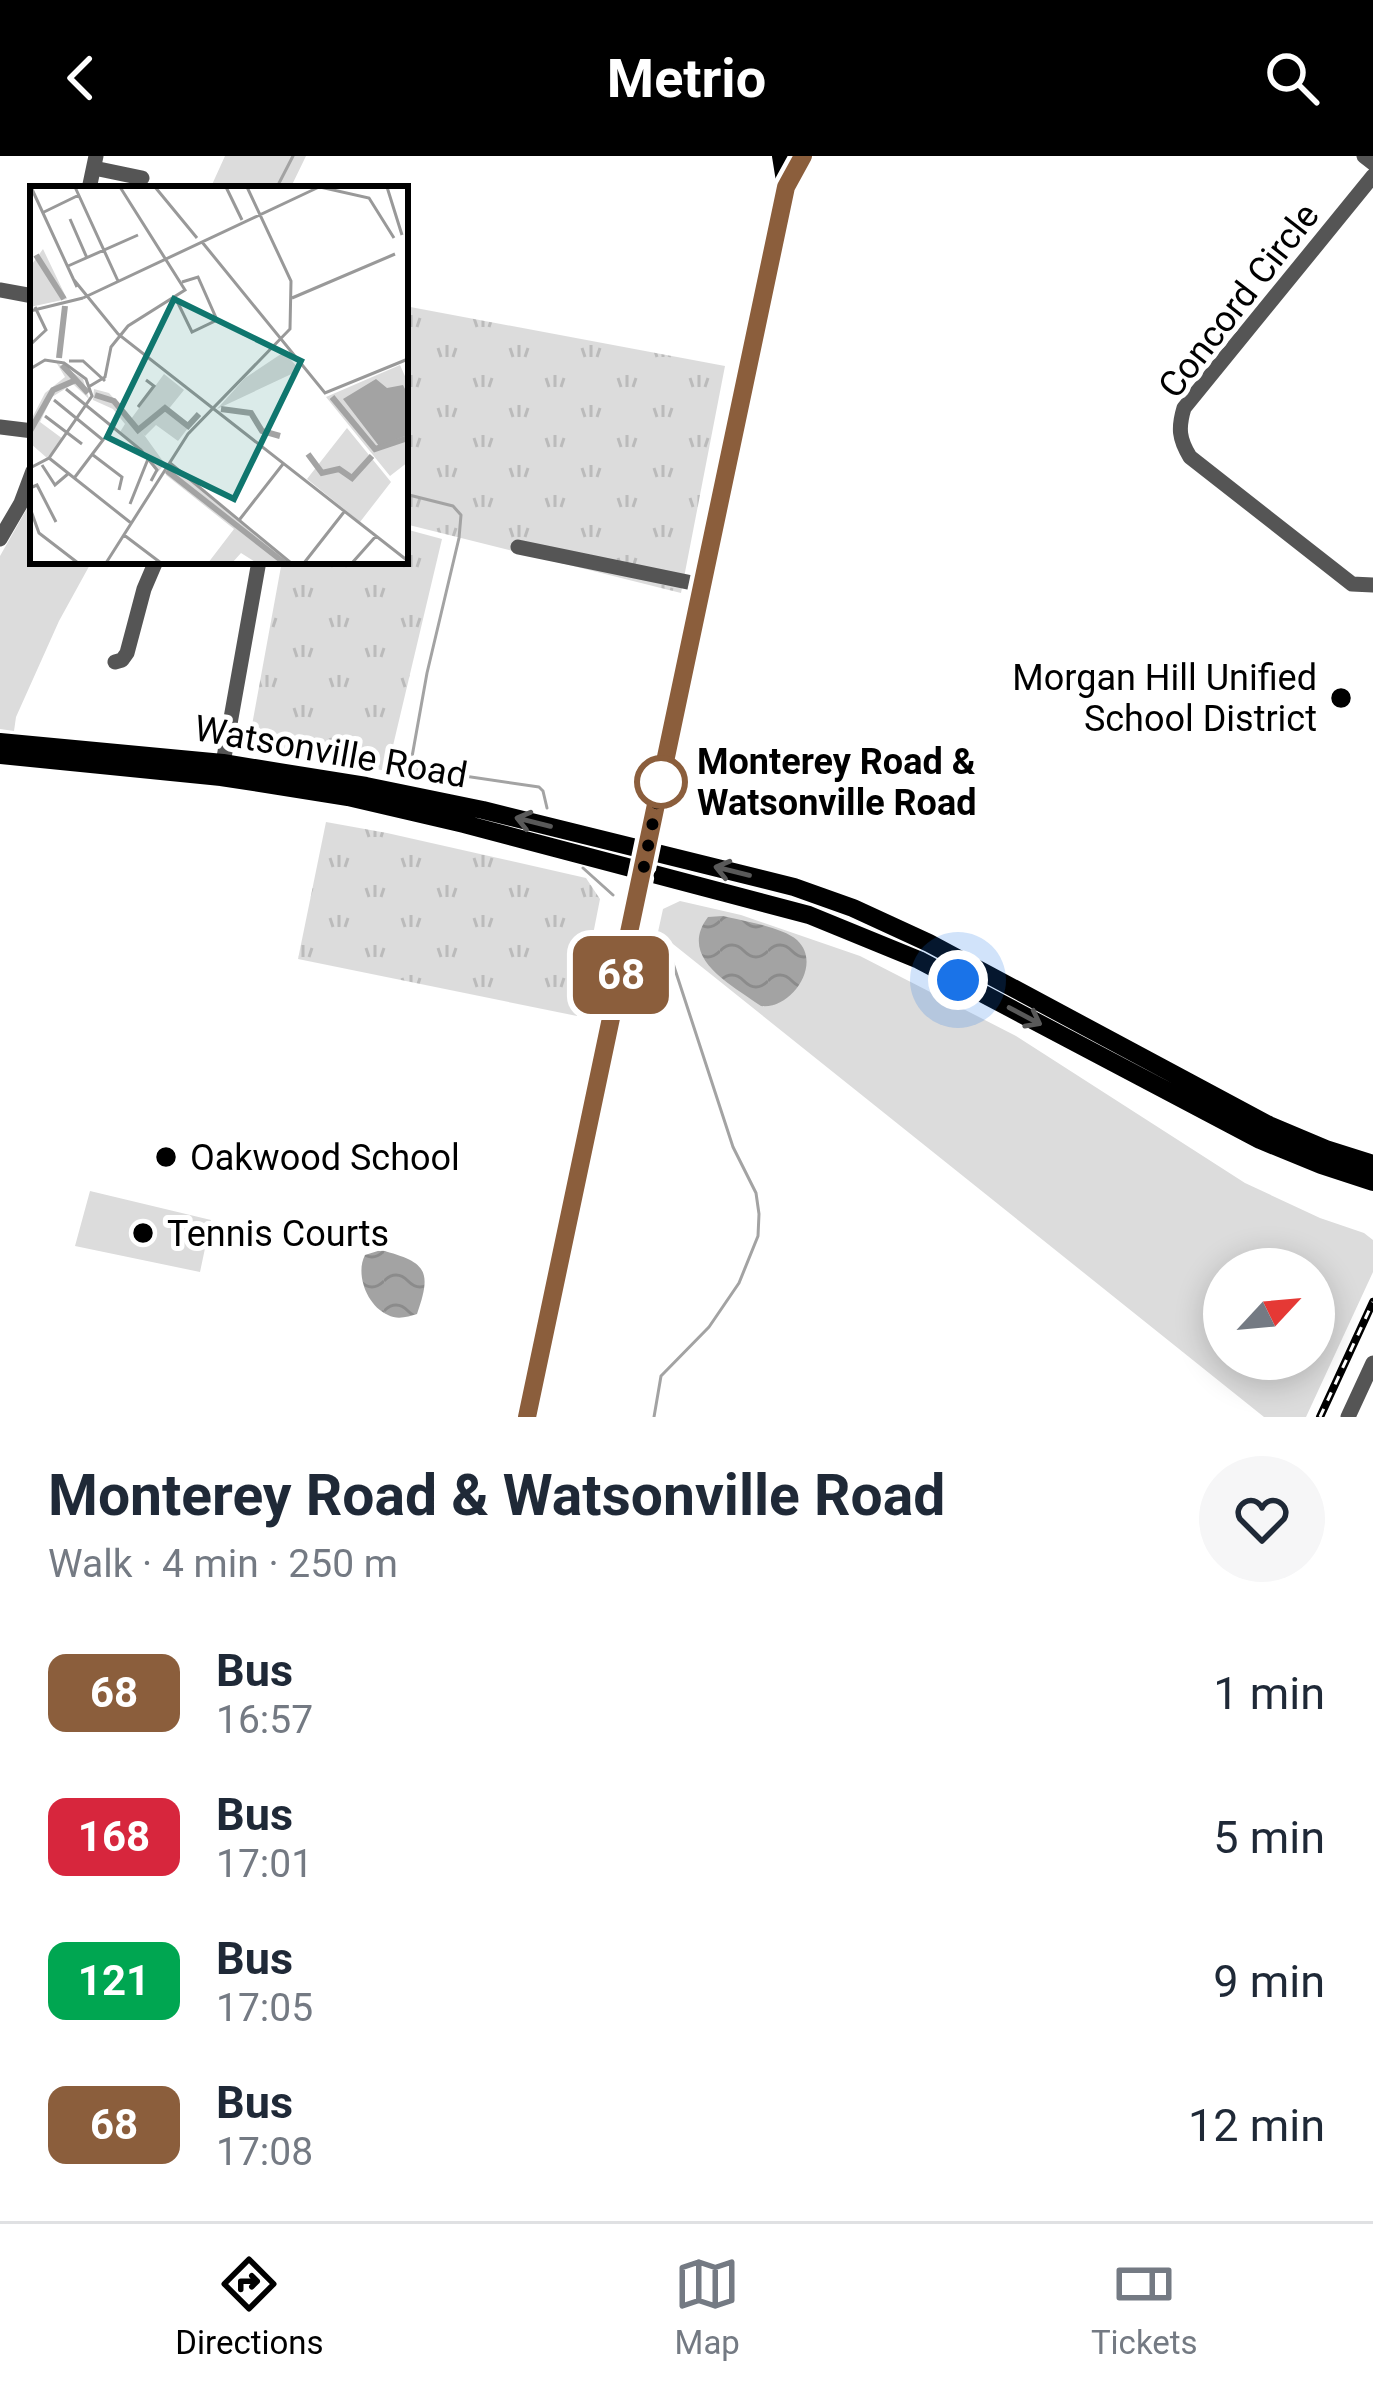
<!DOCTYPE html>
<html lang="en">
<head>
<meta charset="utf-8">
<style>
  :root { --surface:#fff; --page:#f6f6f7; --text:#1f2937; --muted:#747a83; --line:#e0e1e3; --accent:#000 }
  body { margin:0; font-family:Roboto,sans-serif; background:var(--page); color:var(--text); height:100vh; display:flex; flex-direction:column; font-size:45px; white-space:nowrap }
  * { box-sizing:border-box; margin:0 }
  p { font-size:39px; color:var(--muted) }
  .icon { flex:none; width:66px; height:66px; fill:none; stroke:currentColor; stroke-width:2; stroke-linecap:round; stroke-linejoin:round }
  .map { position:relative; height:1261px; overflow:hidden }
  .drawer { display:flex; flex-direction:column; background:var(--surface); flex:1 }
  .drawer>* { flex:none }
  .badge { padding:0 24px; border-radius:18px; font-size:42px; line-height:78px }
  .needle { width:78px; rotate:64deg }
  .fabs { position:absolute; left:1203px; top:1092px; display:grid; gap:24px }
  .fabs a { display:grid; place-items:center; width:132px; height:132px; border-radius:50%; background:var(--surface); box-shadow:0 6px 30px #0003; font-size:60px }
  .you { position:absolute; width:60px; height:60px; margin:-30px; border:9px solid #fff; border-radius:50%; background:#1a73e8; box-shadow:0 0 0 18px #1a73e833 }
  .map>.badge { position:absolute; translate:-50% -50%; box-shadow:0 0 0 6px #fff }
  .round { display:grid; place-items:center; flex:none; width:126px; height:126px; border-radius:63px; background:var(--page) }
  .overview { display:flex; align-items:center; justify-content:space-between; height:204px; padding:0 48px }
  h1 { font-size:57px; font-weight:700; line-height:90px }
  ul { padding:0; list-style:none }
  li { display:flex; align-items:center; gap:36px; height:144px; padding:0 48px }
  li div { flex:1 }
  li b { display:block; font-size:45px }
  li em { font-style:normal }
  li .badge { min-width:132px; font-weight:700; text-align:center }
  header { display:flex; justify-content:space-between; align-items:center; height:156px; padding:0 48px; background:var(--accent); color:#fff; font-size:54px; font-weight:700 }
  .dock { display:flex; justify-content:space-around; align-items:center; height:168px; border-top:3px solid var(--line); background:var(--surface); font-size:33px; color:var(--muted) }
  .dock a { display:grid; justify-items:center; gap:6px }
  .dock .current { color:var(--accent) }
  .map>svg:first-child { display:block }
  .grass { fill:url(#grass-tufts) }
  .park { fill:#dcdcdc; fill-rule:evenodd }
  .water { fill:url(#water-waves) }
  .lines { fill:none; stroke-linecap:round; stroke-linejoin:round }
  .stream { stroke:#a3a3a3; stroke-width:3 }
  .minor { stroke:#555; stroke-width:15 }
  .major { stroke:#000; stroke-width:18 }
  .rail-casing { stroke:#000; stroke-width:8 }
  .rail { stroke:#fff; stroke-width:3; stroke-dasharray:9; stroke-linecap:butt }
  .oneway { stroke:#595959 }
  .line-casing { stroke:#fff; stroke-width:27 }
  .line { stroke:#8b5e3c; stroke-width:18 }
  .walk { stroke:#000; stroke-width:12; stroke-dasharray:0 21.6 }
  .poi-dot { fill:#000; stroke:#fff; stroke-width:4.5 }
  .stop-dot { fill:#fff; stroke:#8b5e3c; stroke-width:6 }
  .labels { text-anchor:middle; stroke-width:10; stroke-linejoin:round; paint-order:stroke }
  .street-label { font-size:36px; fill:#000; stroke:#fff }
  .poi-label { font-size:36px; fill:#000; stroke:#fff; text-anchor:start }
  .stop-label { font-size:36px; font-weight:bold; fill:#000; stroke:#fff; text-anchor:start }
  .inset-river { fill:none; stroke:#a3a3a3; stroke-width:6 }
  .inset-road { fill:none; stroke:#999; stroke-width:3 }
  .view { fill:#0f766e; fill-opacity:0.15; stroke:#0f766e; stroke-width:6 }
  .inset-edge { fill:none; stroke:#000; stroke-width:6 }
</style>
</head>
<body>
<header><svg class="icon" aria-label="back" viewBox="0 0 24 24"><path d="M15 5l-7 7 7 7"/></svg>Metrio<svg class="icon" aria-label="search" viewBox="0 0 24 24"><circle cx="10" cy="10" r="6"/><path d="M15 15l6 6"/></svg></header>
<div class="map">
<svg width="1373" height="1261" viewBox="0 0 1373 1261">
  <defs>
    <pattern id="grass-tufts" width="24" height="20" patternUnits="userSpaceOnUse" patternTransform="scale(3)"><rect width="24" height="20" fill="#dcdcdc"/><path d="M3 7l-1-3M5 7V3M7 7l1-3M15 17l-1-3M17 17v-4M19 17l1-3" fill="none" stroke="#bbb"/></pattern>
    <pattern id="water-waves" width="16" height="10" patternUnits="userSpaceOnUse" patternTransform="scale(3)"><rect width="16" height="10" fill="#a3a3a3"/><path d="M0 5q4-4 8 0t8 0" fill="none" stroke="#8b8b8b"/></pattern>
  </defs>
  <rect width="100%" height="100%" fill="#fff"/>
  <!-- grass -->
  <path class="grass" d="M405,150L725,210L681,437L405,368Z
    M405,373L442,383L387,615L248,591L282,405H405Z
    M326,666L387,677L586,722L600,743L577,860L298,803Z"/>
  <!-- park -->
  <path class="park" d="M225,0H306L290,33H210Z
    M33,342V405H92L59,465L16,561L14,575L0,573V400Z
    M680,745L741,759L860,800L1016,880L1245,1027L1320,1062L1364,1077L1373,1084V1116L1306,1261H1264L658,776L663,753ZM1224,1113H1314V1203H1224Z
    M90,1035L211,1064L200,1116L75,1090Z"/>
  <!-- water -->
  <path class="water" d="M723,760C743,765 782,771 797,784C823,808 791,854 761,850C732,829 677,802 708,761Z
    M381,1094C425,1106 433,1113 417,1158C408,1161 397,1164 388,1159C367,1150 355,1118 365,1099Z"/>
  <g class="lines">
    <!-- stream -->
    <path class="stream" d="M276,33L293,0
      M405,338L453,350L461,359L459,382L427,517L410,612L539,631L543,635L547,652
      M583,712L613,739
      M654,1261L661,1220L709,1171L739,1127L758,1080L759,1058L756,1037L733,991L667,789"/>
    <!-- minor -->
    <path class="minor" d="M1364,0L1373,7
      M94,12L142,22
      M1373,20L1184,252C1178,272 1179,283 1190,301L1352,428L1373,429
      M89,33L96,0
      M0,134L33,140
      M0,271L33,275
      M0,383L21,347L33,315
      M518,391L702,429
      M115,506L122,504L127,497L144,433L156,405
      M223,607L259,405
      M1348,1261L1373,1207"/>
    <!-- major -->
    <path class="major" d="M781,0L786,31
      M0,586L223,607L366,630L483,654L794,731L853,752L929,787L1269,969L1326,993L1373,1008
      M0,599L221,621L348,641L464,668L809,759L919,804L1260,984L1321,1009L1373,1026
      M527,1261L783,42L786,31L803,0"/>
    <!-- rail casing -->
    <g class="rail-casing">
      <path id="rail" d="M1320,1261L1373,1146"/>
    </g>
    <!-- rail -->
    <use href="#rail" class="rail"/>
  </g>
  <!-- one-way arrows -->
  <defs><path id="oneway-shaft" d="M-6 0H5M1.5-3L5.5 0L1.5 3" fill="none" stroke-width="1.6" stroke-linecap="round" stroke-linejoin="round" transform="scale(3)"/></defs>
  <g class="oneway">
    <use href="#oneway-shaft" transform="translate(533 666) rotate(-166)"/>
    <use href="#oneway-shaft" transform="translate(732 715) rotate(-166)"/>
    <use href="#oneway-shaft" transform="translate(1025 860) rotate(28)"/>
  </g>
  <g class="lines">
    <!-- line casing -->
    <g class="line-casing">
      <path id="line" d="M527,1261L786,31L803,0"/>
    </g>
    <!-- line -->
    <use href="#line" class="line"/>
    <!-- walk -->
    <path class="walk" d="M661,626L643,715L808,759L886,788L958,824"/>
  </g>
  <!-- markers -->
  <g class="poi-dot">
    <circle cx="1341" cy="542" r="12"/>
    <circle cx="166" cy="1001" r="12"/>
    <circle cx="143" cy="1077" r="12"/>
  </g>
  <circle class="stop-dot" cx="661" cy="626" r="24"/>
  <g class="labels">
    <!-- street labels -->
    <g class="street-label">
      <text transform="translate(1238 144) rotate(-52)" y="13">Concord Circle</text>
      <text transform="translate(331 595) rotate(10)" y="13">Watsonville Road</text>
    </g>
    <!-- poi labels -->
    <g class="poi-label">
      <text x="1317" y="534" text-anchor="end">Morgan Hill Unified<tspan x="1317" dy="41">School District</tspan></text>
      <text x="190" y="1014">Oakwood School</text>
      <text x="167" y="1090">Tennis Courts</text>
    </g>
    <!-- stop labels -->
    <g class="stop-label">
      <text x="697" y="618">Monterey Road &amp;<tspan x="697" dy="41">Watsonville Road</tspan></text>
    </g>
  </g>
  <!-- overview -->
  <g transform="translate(30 30)">
    <rect width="378" height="378" fill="#fff"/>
    <path d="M370,179L378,197V276L360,290L296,211ZM134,188L154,204L137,225L158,242L148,255L126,239L115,250L101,233ZM317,242L361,296L330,336L277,293ZM141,276L261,377H227L211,367L202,377H178L204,343L136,289Z" fill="#dcdcdc"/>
    <path d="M13,63L37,113L0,121V81ZM254,166L270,184L187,223L215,192ZM26,176L53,193L59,213L43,198L22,211L10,236L33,253L17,272L0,257V236L15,207L35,191ZM64,203L79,207L107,239L135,278L128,286L90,246L95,238L83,223L63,214Z" fill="#dcdcdc"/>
    <path d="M346,193L357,202L373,199L378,209V249L349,260L313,213ZM138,282L259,377H250L135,287Z" fill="#a3a3a3"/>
    <path class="inset-river" d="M6,69L34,113M29,172L35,120M32,179L58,207M65,209L84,215L108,244L135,222L158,240L169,228M302,211L345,263L378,252M191,223L221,227L232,245L250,250M0,245L23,204L46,194M278,268L292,287L309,283L322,292L342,270"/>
    <path class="inset-road" d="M1,1L47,101M45,1L88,95M125,1L167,52M196,1L212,34M290,1L339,12L364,52M357,1L372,49M14,26L49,9M40,33L57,72M172,56L295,207L378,173M38,80L108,49M44,94L88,148L378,375M53,112L289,1M262,112L365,68M146,113L162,146L187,134L168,91L152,96M0,125L53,112M0,159L16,144L5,121M39,175H53L75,195M0,183L15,174L34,177L56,193L62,210L19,272L0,282M60,200L75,191L81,161L98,140L155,104L90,1M36,203L111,264L127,284L121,295M24,214L73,254L45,291M108,221L124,200L116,194M15,230L52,258M63,269L92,291L89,304M19,272L101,337M140,277L261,377M12,279L25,299L39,287M0,302L7,299L26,336M100,318L118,273M0,322L9,347L48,377M210,333L253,278M94,349L131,377M76,377L158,248L260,143L261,95L217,1M274,377L314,326M322,377L346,350"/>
    <path class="view" d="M144,113L271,175L204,313L77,251Z"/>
    <rect width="378" height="378" class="inset-edge"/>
  </g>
</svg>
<div class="fabs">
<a><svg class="needle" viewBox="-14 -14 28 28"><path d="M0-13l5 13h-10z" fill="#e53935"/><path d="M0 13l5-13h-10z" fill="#747a83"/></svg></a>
</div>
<div class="you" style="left:958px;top:824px"></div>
<b class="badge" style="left:621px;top:819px;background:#8b5e3c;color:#fff">68</b>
</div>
<section class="drawer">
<div class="overview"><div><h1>Monterey Road &amp; Watsonville Road</h1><p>Walk · 4 min · 250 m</p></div><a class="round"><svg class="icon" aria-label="heart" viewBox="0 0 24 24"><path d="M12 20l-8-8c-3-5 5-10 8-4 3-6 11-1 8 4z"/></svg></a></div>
<ul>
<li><span class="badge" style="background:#8b5e3c;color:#fff">68</span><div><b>Bus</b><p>16:57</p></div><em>1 min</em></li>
<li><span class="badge" style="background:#d7263d;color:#fff">168</span><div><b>Bus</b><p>17:01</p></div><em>5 min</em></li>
<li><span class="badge" style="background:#00a651;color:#fff">121</span><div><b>Bus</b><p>17:05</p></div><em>9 min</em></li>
<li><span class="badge" style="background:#8b5e3c;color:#fff">68</span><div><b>Bus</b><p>17:08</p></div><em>12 min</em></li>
</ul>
</section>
<nav class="dock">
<a class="current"><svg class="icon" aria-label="directions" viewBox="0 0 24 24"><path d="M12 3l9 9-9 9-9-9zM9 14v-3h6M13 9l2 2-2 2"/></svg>Directions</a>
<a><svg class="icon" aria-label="map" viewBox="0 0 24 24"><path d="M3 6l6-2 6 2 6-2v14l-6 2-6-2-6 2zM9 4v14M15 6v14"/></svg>Map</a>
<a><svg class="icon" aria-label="tickets" viewBox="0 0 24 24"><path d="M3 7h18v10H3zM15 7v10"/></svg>Tickets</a>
</nav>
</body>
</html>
